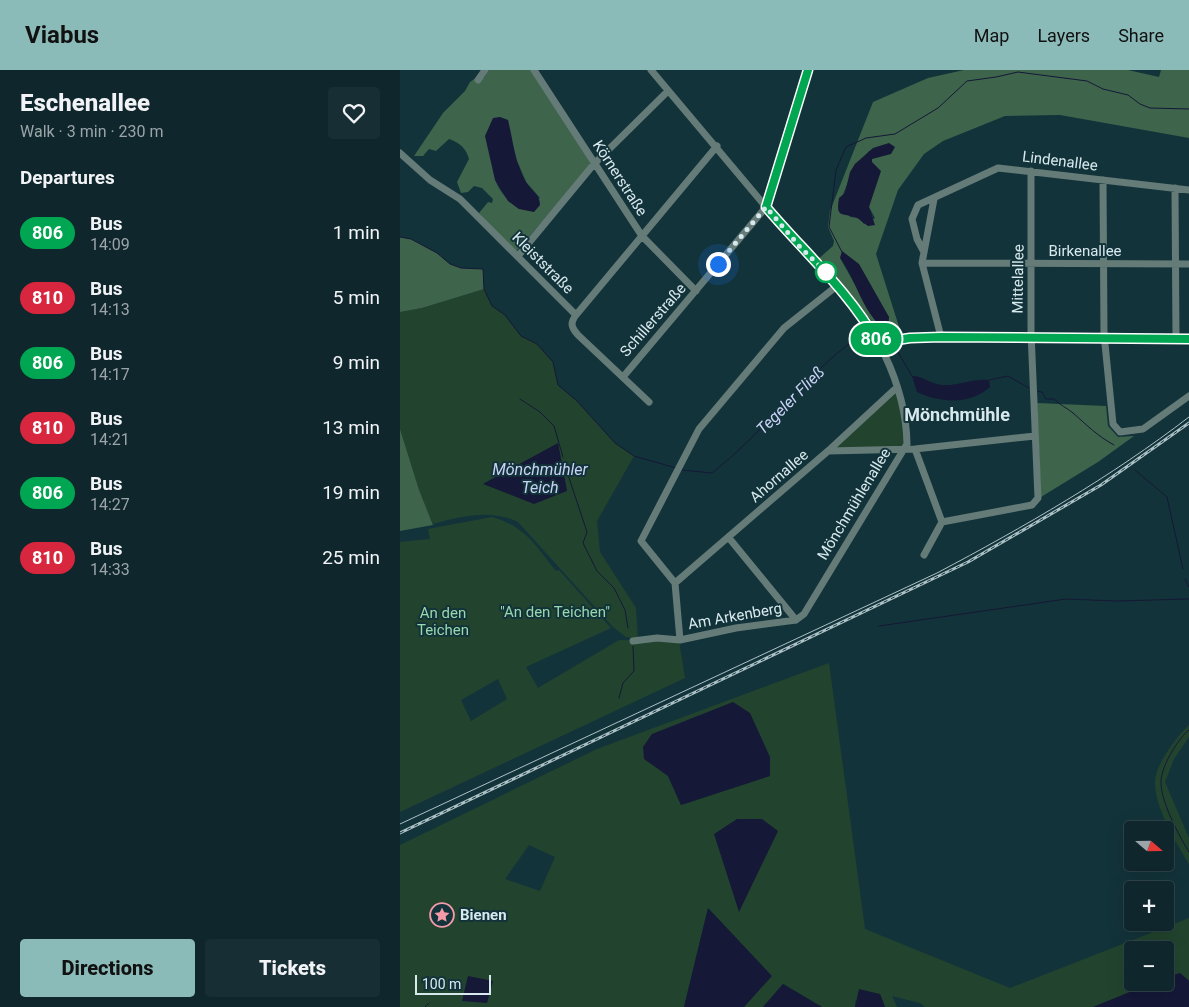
<!DOCTYPE html>
<html lang="en">
<head>
<meta charset="utf-8">
<style>
  :root { --surface:#0e262c; --page:#172e34; --text:#f1f3f6; --muted:#9ba5a9; --line:#2e4348; --accent:#8bbbb9 }
  body { margin:0; font-family:Roboto,sans-serif; background:var(--page); color:var(--text); height:100vh; display:flex; flex-direction:column; font-size:19px; white-space:nowrap }
  * { box-sizing:border-box; margin:0 }
  p { font-size:16px; color:var(--muted) }
  .icon { flex:none; width:28px; height:28px; fill:none; stroke:currentColor; stroke-width:2; stroke-linecap:round; stroke-linejoin:round }
  .map { position:relative; flex:1; overflow:hidden }
  .drawer { display:flex; flex-direction:column; background:var(--surface); width:400px }
  .drawer>* { flex:none }
  .badge { padding:0 10px; border-radius:16px; font-size:18px; line-height:32px }
  .needle { width:32px; rotate:110deg }
  .controls { position:absolute; left:724px; top:751px; display:grid; gap:10px }
  .controls a { display:grid; place-items:center; width:50px; height:50px; border-radius:5px; background:var(--surface); box-shadow:0 5px 20px #0002,0 0 0 1px var(--line); font-size:25px }
  .scale { position:absolute; left:15px; bottom:12px; width:76px; box-sizing:border-box; padding-left:5px; border:2px solid #d8e9ee; border-top:0; font-size:14px; line-height:18px; white-space:nowrap; color:#d8e9ee; -webkit-text-stroke:4px #13333a; paint-order:stroke }
  .you { position:absolute; width:25px; height:25px; margin:-12px; border:4px solid #fff; border-radius:50%; background:#1a73e8; box-shadow:0 0 0 8px #1a73e833 }
  .map>.badge { position:absolute; translate:-50% -50%; box-shadow:0 0 0 2px #fff }
  h2 { padding:0 20px; font-size:19px; line-height:45px }
  .round { display:grid; place-items:center; flex:none; width:52px; height:52px; border-radius:5px; background:var(--page) }
  .summary { display:flex; align-items:center; justify-content:space-between; height:85px; padding:0 20px }
  h1 { font-size:24px; font-weight:800; line-height:38px }
  .cta { display:flex; gap:10px; margin-top:auto; padding:10px 20px }
  .cta a { flex:1; height:58px; border-radius:5px; background:var(--accent); color:#111; font-size:20px; font-weight:800; line-height:58px; text-align:center }
  .cta a+a { background:var(--page); color:var(--text) }
  ul { padding:0; list-style:none }
  li { display:flex; align-items:center; gap:15px; height:65px; padding:0 20px }
  li div { flex:1 }
  li b { display:block; font-size:19px }
  li em { font-style:normal }
  li .badge { min-width:55px; font-weight:700; text-align:center }
  header { display:flex; align-items:center; gap:30px; box-sizing:border-box; height:70px; padding:0 25px; background:var(--accent); color:#111 }
  header strong { font-size:24px }
  nav { display:flex; gap:28px; margin-inline-start:auto; font-size:18px }
  main { display:flex; flex:1; min-height:0 }
  .map>svg:first-child { display:block }
  .green { fill:#22442e; fill-rule:evenodd }
  .forest { fill:#3e644b; fill-rule:evenodd }
  .water { fill:#151837 }
  .lines { fill:none; stroke-linecap:round; stroke-linejoin:round }
  .stream { stroke:#151837; stroke-width:1 }
  .minor { stroke:#657b78; stroke-width:7 }
  .tram { stroke:#acc1c6; stroke-width:1 }
  .rail-casing { stroke:#acc1c6; stroke-width:3 }
  .rail { stroke:#13333a; stroke-width:1; stroke-dasharray:4; stroke-linecap:butt }
  .line-casing { stroke:#fff; stroke-width:11 }
  .line { stroke:#00a651; stroke-width:8 }
  .walk { stroke:#d8e9ee; stroke-width:5; stroke-dasharray:0 9 }
  .stop-dot { fill:#fff; stroke:#00a651; stroke-width:2.5 }
  .labels { text-anchor:middle; stroke-width:4; stroke-linejoin:round; paint-order:stroke }
  .street-label { font-size:15px; fill:#d8e9ee; stroke:#13333a }
  .park-label { font-size:15px; fill:#98d8ac; stroke:#13333a }
  .poi-label { font-size:15px; font-weight:bold; fill:#d8e9ee; stroke:#13333a; text-anchor:start }
  .water-label { font-size:16px; font-style:italic; fill:#cad2f8; stroke:#13333a }
  .quarter-label { font-size:18px; font-weight:bold; fill:#d8e9ee; stroke:#13333a }
</style>
</head>
<body>
<header>
<strong>Viabus</strong>
<nav><a>Map</a><a>Layers</a><a>Share</a></nav>
</header>
<main>
<section class="drawer">
<div class="summary"><div><h1>Eschenallee</h1><p>Walk · 3 min · 230 m</p></div><a class="round"><svg class="icon" aria-label="heart" viewBox="0 0 24 24"><path d="M12 20l-8-8c-3-5 5-10 8-4 3-6 11-1 8 4z"/></svg></a></div>
<h2>Departures</h2>
<ul>
<li><span class="badge" style="background:#00a651;color:#fff">806</span><div><b>Bus</b><p>14:09</p></div><em>1 min</em></li>
<li><span class="badge" style="background:#d7263d;color:#fff">810</span><div><b>Bus</b><p>14:13</p></div><em>5 min</em></li>
<li><span class="badge" style="background:#00a651;color:#fff">806</span><div><b>Bus</b><p>14:17</p></div><em>9 min</em></li>
<li><span class="badge" style="background:#d7263d;color:#fff">810</span><div><b>Bus</b><p>14:21</p></div><em>13 min</em></li>
<li><span class="badge" style="background:#00a651;color:#fff">806</span><div><b>Bus</b><p>14:27</p></div><em>19 min</em></li>
<li><span class="badge" style="background:#d7263d;color:#fff">810</span><div><b>Bus</b><p>14:33</p></div><em>25 min</em></li>
</ul>
<div class="cta"><a>Directions</a><a>Tickets</a></div>
</section>
<div class="map">
<svg width="789" height="937" viewBox="0 0 789 937">
  <rect width="100%" height="100%" fill="#13333a"/>
  <!-- green -->
  <path class="green" d="M84,219L92,236L105,245L121,266L137,274L153,292L158,315L177,331L215,373L234,386L197,451L200,482L236,538L238,569L226,567L213,557L118,452C91,439 61,446 33,454L20,424L0,359V242L22,238ZM158,374L167,421L84,414V413Z
    M498,319L506,361L502,380H428Z
    M92,447C126,457 135,475 156,501L159,500L211,558L126,597L138,618L219,570L279,571L285,608L0,742V472L30,469L28,459ZM98,609L107,629L71,651L61,630Z
    M429,593L465,859L610,918L789,848V911L780,903L765,908V880H732V912L752,913L693,937H525L520,933L492,926L497,937H485L480,924L455,931V937H422L383,914L363,937H344L371,906L308,838L284,937H0V775L197,679ZM268,706H369L281,735ZM129,775L155,787L140,821L105,809Z
    M789,655V667L774,689L765,712L789,768V794C776,773 754,736 755,711C756,694 777,666 789,655Z"/>
  <!-- forest -->
  <path class="forest" d="M89,0H131L192,94L115,183L79,143L88,132L92,133L93,129L82,118L74,116L68,122L61,123L57,112L69,89C66,78 60,73 49,69L36,81L29,79L23,86H14L43,43L65,21L70,12L77,7L84,8ZM118,93L126,112L140,128L119,139C107,130 95,118 94,102Z
    M564,0H728L759,7L761,0H789V68L660,45L605,46L543,71L524,84L498,120L476,184L501,263L484,266L434,205L435,201L422,190H417L433,176L434,171L428,157L430,141L473,32L528,8ZM469,81L480,86L472,88V92L469,137L475,148L464,154L459,148L450,147L442,127L455,94L464,88ZM440,188L489,247L488,256L484,258L477,254Z
    M0,167L11,169L37,183L50,194L61,198L83,199L84,219L22,238L0,242Z
    M637,333L706,336L708,356L718,367L734,366L698,392L641,427Z
    M0,359L19,420L33,455L0,461Z"/>
  <!-- water -->
  <path class="water" d="M100,47L108,50C113,70 115,94 126,112C131,121 140,124 140,135L134,142L119,139L108,131L95,110L85,66L93,48Z
    M489,73L495,77L491,84L472,89V92L481,101L469,137L475,155L468,156C463,153 460,149 455,147C440,143 436,147 439,128L445,123L450,102L455,94L473,78Z
    M442,181L459,194L489,247L488,256L484,258C462,243 456,208 440,188Z
    M512,306C523,306 531,314 542,315C558,316 574,308 589,310L590,317C570,335 540,333 517,322Z
    M158,373L167,421L134,434L83,414Z
    M333,632L350,643L370,687V706L281,735L268,706L244,689L243,677L252,664Z
    M337,749H362L378,761L339,842L314,764Z
    M308,838L372,906L344,937H284Z
    M780,903L789,911V937H693L752,913L765,912V908Z
    M68,906L93,911L87,933L62,931Z
    M383,914L422,937H363Z
    M459,919L480,924L485,937H455Z"/>
  <g class="lines">
    <!-- stream -->
    <path class="stream" d="M0,167L11,169L37,183L50,194L61,198L83,199L84,219L92,236L105,245L121,266L137,274L153,292L158,315L177,331L215,373L234,386L276,398
      M442,182L429,157L436,100L446,77L466,68L495,64L538,38L567,11L596,7L618,2L687,11L703,19L728,25L740,34L750,38L789,39
      M484,259L488,264
      M495,277L512,306
      M589,310L608,306L629,318
      M636,321L642,322L646,329H654C660,335 667,338 673,343C688,356 696,365 714,375
      M120,329L140,342L154,356L163,387
      M165,396L187,462L183,473L197,501L214,518L225,540L228,558
      M282,400L312,403C368,359 408,300 468,260
      M735,400L767,427L783,499
      M785,509L789,517
      M479,556L666,529L716,531L789,529
      M219,628L223,613L234,601L233,576
      M789,660C777,670 762,695 761,711C760,730 779,766 789,782
      M25,937L29,933"/>
    <!-- minor -->
    <path class="minor" d="M134,0L242,166L296,221
      M78,10L85,0
      M0,83L30,110L60,129L176,245C170,253 171,257 178,265L249,332
      M703,110L704,264L713,354L720,362L743,359L789,326
      M775,118L776,269
      M534,129L522,193L541,267
      M524,182L517,169L512,149L518,135L598,98L789,120
      M118,186L194,94L268,21
      M522,193L789,194
      M176,245L317,76
      M478,273L510,268L541,267L789,269
      M223,307L366,137L408,0
      M515,379L542,452L524,485
      M428,381L515,379L635,366
      M542,452L632,435L638,428L631,262V101
      M329,468L396,550
      M275,513L428,381L494,320L498,319
      M280,570L275,513L241,471L299,359L384,258L438,215
      M233,571L257,568L280,570L336,558L396,550L404,544L507,374C506,312 473,253 432,208C418,192 401,179 387,162C342,108 297,54 251,0"/>
    <!-- tram -->
    <path class="tram" d="M0,754L537,503C624,457 711,407 789,347"/>
    <!-- rail casing -->
    <g class="rail-casing">
      <path id="rail" d="M0,763L568,492L701,415L789,353"/>
    </g>
    <!-- rail -->
    <use href="#rail" class="rail"/>
  </g>
  <g class="lines">
    <!-- line casing -->
    <g class="line-casing">
      <path id="line" d="M408,0L366,137C404,182 449,221 478,273L510,268L541,267L789,269"/>
    </g>
    <!-- line -->
    <use href="#line" class="line"/>
    <!-- walk -->
    <path class="walk" d="M318,194L366,137L400,177L430,206L426,202"/>
  </g>
  <!-- icons -->
  <defs>
    <g id="sight-ring" transform="scale(1.25)"><circle r="9.5" fill="#13333a" stroke="#f39aa9" stroke-width="1.5"/><path d="M0-6L1.8-2.2L6-1.7L2.9 1.2L3.7 5.4L0 3.3L-3.7 5.4L-2.9 1.2L-6-1.7L-1.8-2.2Z" fill="#f39aa9"/></g>
  </defs>
  <g fill-rule="evenodd">
    <use href="#sight-ring" x="42" y="845"/>
  </g>
  <!-- markers -->
  <circle class="stop-dot" cx="426" cy="202" r="10"/>
  <g class="labels">
    <!-- street labels -->
    <g class="street-label">
      <text transform="translate(660 91) rotate(7)" y="5">Lindenallee</text>
      <text transform="translate(220 108) rotate(57)" y="5">Körnerstraße</text>
      <text x="685" y="186">Birkenallee</text>
      <text transform="translate(143 193) rotate(45)" y="5">Kleiststraße</text>
      <text transform="translate(618 209) rotate(-89)" y="5">Mittelallee</text>
      <text transform="translate(253 250) rotate(-49)" y="5">Schillerstraße</text>
      <text transform="translate(379 406) rotate(-41)" y="5">Ahornallee</text>
      <text transform="translate(454 434) rotate(-59)" y="5">Mönchmühlenallee</text>
      <text transform="translate(335 546) rotate(-10)" y="5">Am Arkenberg</text>
    </g>
    <!-- park labels -->
    <g class="park-label">
      <text x="155" y="547">"An den Teichen"</text>
      <text x="43" y="548">An den<tspan x="43" dy="17">Teichen</tspan></text>
    </g>
    <!-- poi labels -->
    <g class="poi-label">
      <text x="60" y="850">Bienen</text>
    </g>
    <!-- water labels -->
    <g class="water-label">
      <text transform="translate(390 330) rotate(-45)" y="6">Tegeler Fließ</text>
      <text x="140" y="405">Mönchmühler<tspan x="140" dy="18">Teich</tspan></text>
    </g>
    <!-- quarter labels -->
    <g class="quarter-label">
      <text x="557" y="351">Mönchmühle</text>
    </g>
  </g>
</svg>
<div class="controls">
<a><svg class="needle" viewBox="-14 -14 28 28"><path d="M0-13l5 13h-10z" fill="#e53935"/><path d="M0 13l5-13h-10z" fill="#9ba5a9"/></svg></a>
<a>+</a>
<a>−</a>
</div>
<div class="scale">100 m</div>
<div class="you" style="left:318px;top:194px"></div>
<b class="badge" style="left:476px;top:269px;background:#00a651;color:#fff">806</b>
</div>
</main>
</body>
</html>
